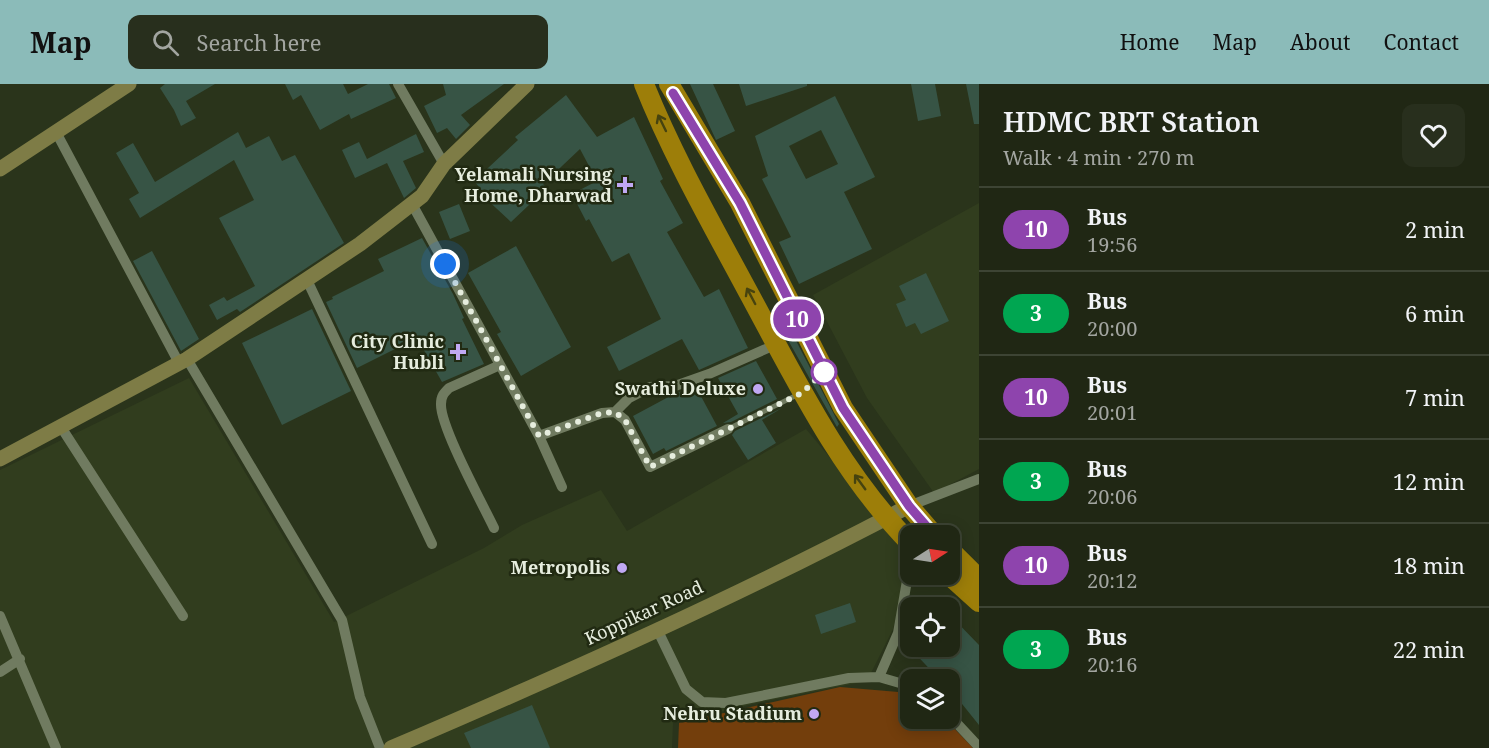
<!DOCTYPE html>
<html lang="en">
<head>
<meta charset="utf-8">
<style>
  :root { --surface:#202714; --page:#282f1d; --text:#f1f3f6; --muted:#a2a5a0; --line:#3d4434; --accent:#8bbbb9 }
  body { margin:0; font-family:"Noto Serif",serif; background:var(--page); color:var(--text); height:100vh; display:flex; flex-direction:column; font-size:22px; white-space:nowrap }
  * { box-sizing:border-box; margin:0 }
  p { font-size:20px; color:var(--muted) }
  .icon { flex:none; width:33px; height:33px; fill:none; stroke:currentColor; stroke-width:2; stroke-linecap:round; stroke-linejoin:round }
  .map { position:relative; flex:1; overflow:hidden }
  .sheet { display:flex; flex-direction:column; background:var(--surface); width:510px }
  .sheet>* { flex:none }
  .badge { padding:0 12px; border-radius:20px; font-size:21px; line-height:39px }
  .needle { width:39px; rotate:78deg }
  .fabs { position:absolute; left:900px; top:441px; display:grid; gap:12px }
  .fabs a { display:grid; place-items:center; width:60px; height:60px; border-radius:12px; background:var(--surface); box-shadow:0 3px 15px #0003,0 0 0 2px var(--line); font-size:30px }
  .you { position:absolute; width:30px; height:30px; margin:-15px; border:4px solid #fff; border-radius:50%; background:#1a73e8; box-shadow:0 0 0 9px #1a73e833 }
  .map>.badge { position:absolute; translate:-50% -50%; box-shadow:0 0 0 3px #fff }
  .round { display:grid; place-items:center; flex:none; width:63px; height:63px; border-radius:12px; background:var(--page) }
  .head { display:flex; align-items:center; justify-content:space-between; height:102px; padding:0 24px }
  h1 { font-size:28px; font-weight:600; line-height:45px }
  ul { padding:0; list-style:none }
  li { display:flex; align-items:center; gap:18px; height:84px; padding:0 24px; border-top:2px solid var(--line) }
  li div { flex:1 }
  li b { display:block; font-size:22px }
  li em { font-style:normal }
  li .badge { min-width:66px; font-weight:700; text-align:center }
  header { display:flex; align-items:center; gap:36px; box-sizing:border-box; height:84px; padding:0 30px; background:var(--accent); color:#111 }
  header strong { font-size:28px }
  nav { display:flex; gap:33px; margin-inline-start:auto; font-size:21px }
  .search { width:420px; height:54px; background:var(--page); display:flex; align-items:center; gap:15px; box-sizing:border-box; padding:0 21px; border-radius:12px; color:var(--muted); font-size:22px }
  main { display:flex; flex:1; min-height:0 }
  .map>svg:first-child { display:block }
  .built { fill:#313d1e }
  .green { fill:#733e0c }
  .building { fill:#375445; fill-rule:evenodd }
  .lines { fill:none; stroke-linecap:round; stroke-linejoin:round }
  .lane { stroke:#707b60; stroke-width:5 }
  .street { stroke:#707b60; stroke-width:10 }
  .secondary { stroke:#7e7c46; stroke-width:15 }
  .highway { stroke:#9d7e09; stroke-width:20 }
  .oneway { stroke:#46430f }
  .line-casing { stroke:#fff; stroke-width:14 }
  .line { stroke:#8e44ad; stroke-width:9 }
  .walk { stroke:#e6edde; stroke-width:6; stroke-dasharray:0 10.8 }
  .poi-dot { fill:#c0a8f3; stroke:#212a12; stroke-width:2 }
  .stop-dot { fill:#fff; stroke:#8e44ad; stroke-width:3 }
  .labels { text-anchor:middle; stroke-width:5; stroke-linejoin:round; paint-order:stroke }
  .poi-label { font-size:18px; font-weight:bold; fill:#e6edde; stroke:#212a12; text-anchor:end }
  .street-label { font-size:18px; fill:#e6edde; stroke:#212a12 }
</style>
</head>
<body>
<header>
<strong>Map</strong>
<div class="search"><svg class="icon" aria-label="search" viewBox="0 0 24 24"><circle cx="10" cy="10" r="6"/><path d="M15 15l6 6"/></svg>Search here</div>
<nav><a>Home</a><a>Map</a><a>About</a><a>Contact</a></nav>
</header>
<main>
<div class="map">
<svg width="979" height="664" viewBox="0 0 979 664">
  <rect width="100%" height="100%" fill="#2a341b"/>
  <!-- built -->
  <path class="built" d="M979,119V385L934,409L867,314L813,211Z
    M189,294L334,538L484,464L522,441L601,406L627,447L806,345L894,450L910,478L893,545L867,597L757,619L673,639L672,664H0V386Z"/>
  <!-- green -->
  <path class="green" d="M840,603L910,609V634L945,635L973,664H678L679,639Z"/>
  <!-- building -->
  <path class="building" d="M165,0H215L186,17L196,34L181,42L174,26L160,4Z
    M285,0H343L348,10L368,0H389L396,14L351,35L349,30L320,46L301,11L293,16Z
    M443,0H504L461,31L470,41L456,55L447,44L437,49L424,22L446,11Z
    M690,0H713L735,47L716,56Z
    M739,0H807V2L746,22Z
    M911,0H935L941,32L918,37Z
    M966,0H979V40H974Z
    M566,11L597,53L634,33L663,95L660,97L683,139L667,148L704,213L719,205L748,264L699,286L682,255L619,287L607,263L661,235L629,169L612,178L589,135L586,137L572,110L597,97L580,65L543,100L547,104L511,138L482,111L484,109L474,97L518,56L515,53Z
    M835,12L875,93L844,108L872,165L799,200L779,158L791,153L762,95L768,92L755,52ZM821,46L838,80L806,95L789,62Z
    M238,48L246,64L269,52L282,77L295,71L344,159L240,228L237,225L217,236L209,221L224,213L227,217L255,202L219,134L254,116L234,76L140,134L129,115L139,109L116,69L133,59L155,98Z
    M416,50L424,68L403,77L416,104L404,114L387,79L355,94L342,66L359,58L367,75Z
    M459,120L470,147L450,155L439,128Z
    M422,154L453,210L464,234L462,235L484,280L442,298L417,254L357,284L326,218L333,215L332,213L384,187L378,175Z
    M516,162L571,263L521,292L497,250L501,248L468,189Z
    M152,167L199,255L181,267L133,177Z
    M926,189L949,237L921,250L915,239L906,243L896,220L906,216L899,202Z
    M312,225L351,307L282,341L242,259Z
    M790,245L839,340L837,343L784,249Z
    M756,277L777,315L731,338L723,339L738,330L718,294Z
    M696,303L717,342L666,367L664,364L653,370L633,332L674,310Z
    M782,324L762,336L776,359L748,376L732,351L735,347Z
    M850,519L856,538L821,550L815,531Z
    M950,531L979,561V641L950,605V596H940L908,562H950Z
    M532,621L550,664H471L464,649Z"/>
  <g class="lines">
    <!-- lane -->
    <path class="lane" d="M728,345L799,310"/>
    <!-- street -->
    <path class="street" d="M398,0L444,80
      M56,48L179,279
      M412,120L539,352L562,403
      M307,196L432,460
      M187,275L342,536L360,613L380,664
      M615,328L629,314L650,303L675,302L709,290L777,260
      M61,343L183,532
      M539,352L602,329L615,328L625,336L650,383L728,345
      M909,422L979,395
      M494,444C482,419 440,342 441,320C441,312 444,309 449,304L500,281
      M0,532L56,664
      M657,545L686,605L702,618L726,619L849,594L879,593L910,602
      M0,588L20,575
      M879,593L898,549L910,479
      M950,632L979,663"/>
    <!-- secondary -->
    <path class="secondary" d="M0,85L129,0
      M0,375L187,275L360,160L422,112L444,80L527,0
      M391,664C566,589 741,511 909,422"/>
    <!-- highway -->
    <path class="highway" d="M644,0C672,70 710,137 746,204C795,294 838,385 910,459
      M669,0L740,119L843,324L909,422L935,452
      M950,466L979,495
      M948,490L979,518"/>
  </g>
  <!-- one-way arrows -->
  <defs><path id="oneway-shaft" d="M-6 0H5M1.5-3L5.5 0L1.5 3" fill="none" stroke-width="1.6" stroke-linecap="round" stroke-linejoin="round" transform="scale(1.5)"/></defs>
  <g class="oneway">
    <use href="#oneway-shaft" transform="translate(662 39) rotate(-116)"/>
    <use href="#oneway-shaft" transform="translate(751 212) rotate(-118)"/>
    <use href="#oneway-shaft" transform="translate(860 398) rotate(-126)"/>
  </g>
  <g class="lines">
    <!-- line casing -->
    <g class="line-casing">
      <path id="line" d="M673,9L740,119L843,324L909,422L935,452"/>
    </g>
    <!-- line -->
    <use href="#line" class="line"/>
    <!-- walk -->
    <path class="walk" d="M445,180L539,352L602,329L615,328L625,336L650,383L802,309L824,288"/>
  </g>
  <!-- markers -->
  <g class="poi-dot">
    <path d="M622 92h6v6h6v6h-6v6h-6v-6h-6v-6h6z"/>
    <path d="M455 259h6v6h6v6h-6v6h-6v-6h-6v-6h6z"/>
    <circle cx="758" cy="305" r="6"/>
    <circle cx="622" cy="484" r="6"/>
    <circle cx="814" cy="630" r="6"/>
  </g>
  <circle class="stop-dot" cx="824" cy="288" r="12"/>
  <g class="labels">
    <!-- poi labels -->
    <g class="poi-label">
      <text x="612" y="97">Yelamali Nursing<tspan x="612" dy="21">Home, Dharwad</tspan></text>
      <text x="444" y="264">City Clinic<tspan x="444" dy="21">Hubli</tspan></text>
      <text x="746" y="311">Swathi Deluxe</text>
      <text x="610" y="490">Metropolis</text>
      <text x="802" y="636">Nehru Stadium</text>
    </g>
    <!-- street labels -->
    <g class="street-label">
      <text transform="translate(644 529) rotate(-25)" y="6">Koppikar Road</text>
    </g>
  </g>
</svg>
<div class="fabs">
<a><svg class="needle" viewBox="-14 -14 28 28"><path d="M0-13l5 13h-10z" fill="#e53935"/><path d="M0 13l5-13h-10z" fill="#a2a5a0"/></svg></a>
<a><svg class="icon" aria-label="locate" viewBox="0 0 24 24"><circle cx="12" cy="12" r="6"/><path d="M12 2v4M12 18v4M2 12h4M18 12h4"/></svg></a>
<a><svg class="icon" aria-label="layers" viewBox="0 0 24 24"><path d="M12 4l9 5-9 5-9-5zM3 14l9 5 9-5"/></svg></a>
</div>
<div class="you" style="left:445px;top:180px"></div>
<b class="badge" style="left:797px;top:235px;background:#8e44ad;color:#fff">10</b>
</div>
<section class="sheet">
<div class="head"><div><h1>HDMC BRT Station</h1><p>Walk · 4 min · 270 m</p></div><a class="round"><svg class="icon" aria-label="heart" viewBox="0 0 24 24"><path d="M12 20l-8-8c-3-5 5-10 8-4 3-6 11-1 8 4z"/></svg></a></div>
<ul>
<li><span class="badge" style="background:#8e44ad;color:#fff">10</span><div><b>Bus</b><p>19:56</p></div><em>2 min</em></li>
<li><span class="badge" style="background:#00a651;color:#fff">3</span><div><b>Bus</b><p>20:00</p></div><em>6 min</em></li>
<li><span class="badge" style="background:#8e44ad;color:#fff">10</span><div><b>Bus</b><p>20:01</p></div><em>7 min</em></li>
<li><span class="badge" style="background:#00a651;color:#fff">3</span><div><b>Bus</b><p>20:06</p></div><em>12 min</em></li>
<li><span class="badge" style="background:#8e44ad;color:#fff">10</span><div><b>Bus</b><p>20:12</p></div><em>18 min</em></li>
<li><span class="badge" style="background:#00a651;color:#fff">3</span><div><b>Bus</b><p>20:16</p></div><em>22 min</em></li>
</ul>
</section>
</main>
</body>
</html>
